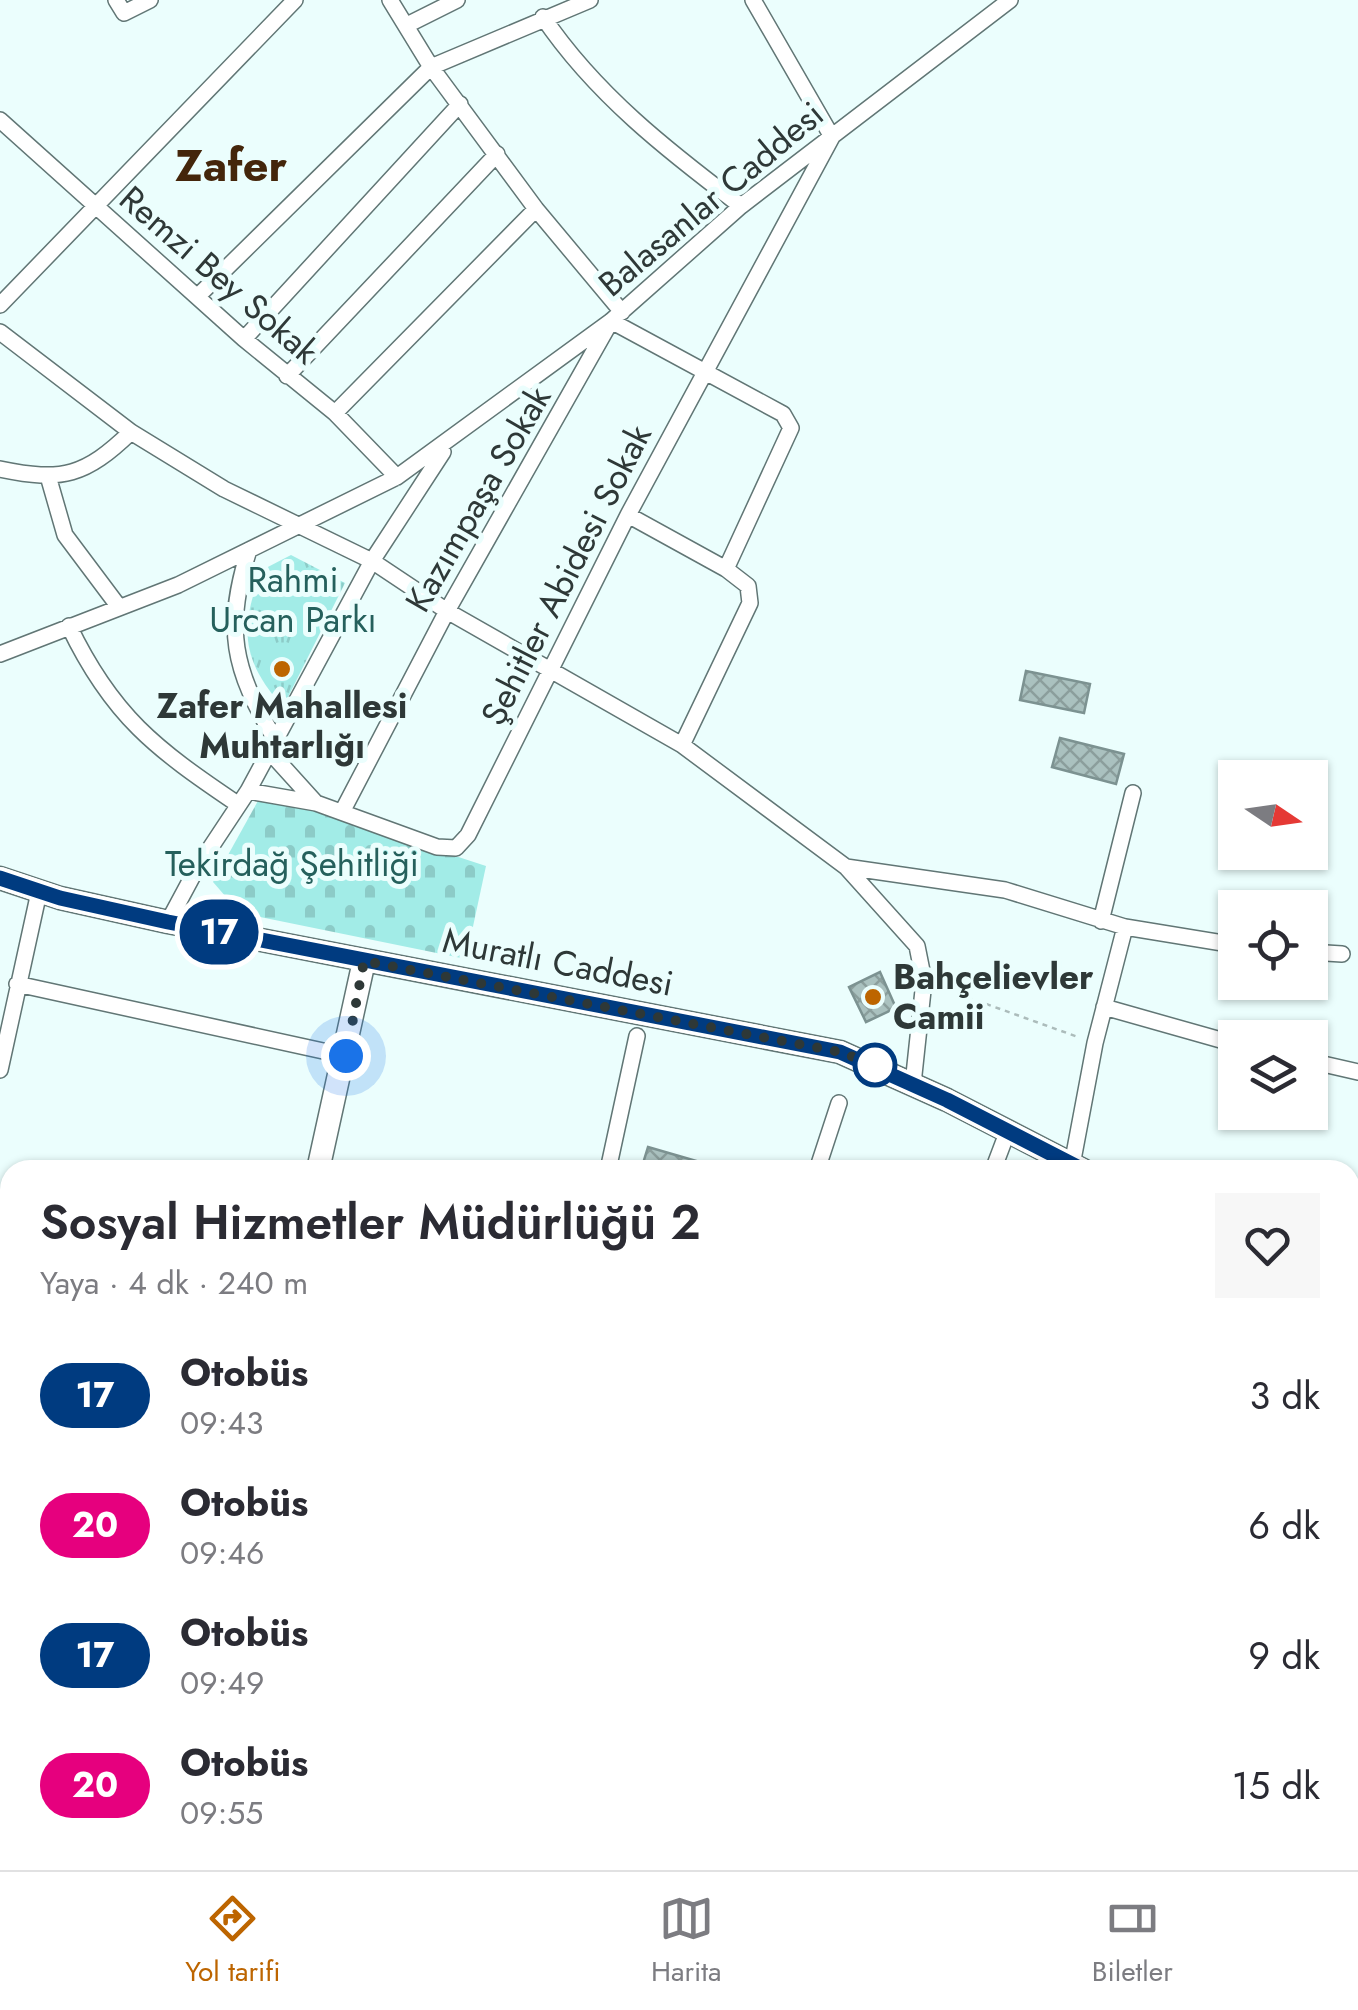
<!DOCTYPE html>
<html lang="tr">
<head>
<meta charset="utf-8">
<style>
  :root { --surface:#fff; --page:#f7f7f7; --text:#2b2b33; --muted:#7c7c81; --line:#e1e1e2; --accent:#bd6500 }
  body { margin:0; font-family:Jost,sans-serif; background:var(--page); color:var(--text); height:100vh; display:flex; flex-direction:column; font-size:38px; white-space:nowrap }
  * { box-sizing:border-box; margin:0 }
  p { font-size:32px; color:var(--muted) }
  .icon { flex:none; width:55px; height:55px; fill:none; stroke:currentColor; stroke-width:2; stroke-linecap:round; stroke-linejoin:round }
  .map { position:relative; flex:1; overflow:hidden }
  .panel { position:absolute; left:0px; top:1160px; width:1360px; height:710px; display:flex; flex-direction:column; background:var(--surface); border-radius:30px 30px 0 0; box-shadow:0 2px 8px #0004 }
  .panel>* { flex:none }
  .badge { padding:0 20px; border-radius:32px; font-size:35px; line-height:65px }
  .needle { width:65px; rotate:103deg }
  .buttons { position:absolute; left:1218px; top:760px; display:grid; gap:20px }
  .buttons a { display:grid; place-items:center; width:110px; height:110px; border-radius:0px; background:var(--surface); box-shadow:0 2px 8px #0004; font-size:50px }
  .you { position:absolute; width:50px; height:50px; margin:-25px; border:8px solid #fff; border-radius:50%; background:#1a73e8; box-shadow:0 0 0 15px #1a73e833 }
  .map>.badge { position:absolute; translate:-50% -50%; box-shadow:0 0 0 5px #fff }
  .round { display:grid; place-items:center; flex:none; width:105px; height:105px; border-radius:0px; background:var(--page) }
  .headline { display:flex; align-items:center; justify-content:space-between; height:170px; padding:0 40px }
  h1 { font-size:48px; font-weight:600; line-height:75px }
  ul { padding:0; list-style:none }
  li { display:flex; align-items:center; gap:30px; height:130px; padding:0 40px }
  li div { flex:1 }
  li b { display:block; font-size:38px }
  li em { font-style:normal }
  li .badge { min-width:110px; font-weight:700; text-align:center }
  .tab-bar { display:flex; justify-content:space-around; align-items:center; height:140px; border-top:2px solid var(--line); background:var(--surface); font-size:28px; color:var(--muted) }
  .tab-bar a { display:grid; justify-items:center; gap:5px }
  .tab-bar .on { color:var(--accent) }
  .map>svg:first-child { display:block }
  .cemetery { fill:url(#cemetery-stones) }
  .park { fill:url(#park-tufts) }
  .building { fill:url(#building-cross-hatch); stroke:#7c9291; stroke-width:2.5 }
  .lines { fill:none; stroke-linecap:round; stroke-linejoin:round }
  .street-casing { stroke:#617675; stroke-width:18 }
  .secondary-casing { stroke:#617675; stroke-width:25 }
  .path { stroke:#acbcbb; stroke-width:2.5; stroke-dasharray:5 5; stroke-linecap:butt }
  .street { stroke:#fff; stroke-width:15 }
  .secondary { stroke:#fff; stroke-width:22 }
  .line-casing { stroke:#fff; stroke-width:22 }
  .line { stroke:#003b80; stroke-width:15 }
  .walk { stroke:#2e3837; stroke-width:10; stroke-dasharray:0 18 }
  .poi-dot { fill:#bd6500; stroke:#ebfefd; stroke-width:4 }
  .stop-dot { fill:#fff; stroke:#003b80; stroke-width:5 }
  .labels { text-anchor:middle; stroke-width:10; stroke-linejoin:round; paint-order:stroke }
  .street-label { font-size:35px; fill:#2e3837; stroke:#ebfefd }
  .park-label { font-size:35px; fill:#25605c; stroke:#ebfefd }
  .poi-label { font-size:35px; font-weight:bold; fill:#2e3837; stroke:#ebfefd }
  .district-label { font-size:45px; font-weight:bold; fill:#44260b; stroke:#ebfefd }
</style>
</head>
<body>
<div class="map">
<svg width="1358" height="1870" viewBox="0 0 1358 1870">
  <defs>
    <pattern id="cemetery-stones" width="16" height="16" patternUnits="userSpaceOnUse" patternTransform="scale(2.5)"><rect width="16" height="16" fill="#a2ece7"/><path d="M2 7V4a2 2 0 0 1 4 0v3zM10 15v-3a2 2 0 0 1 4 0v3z" fill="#8ccbc7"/></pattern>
    <pattern id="park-tufts" width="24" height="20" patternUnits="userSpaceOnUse" patternTransform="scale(2.5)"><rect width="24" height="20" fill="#a2ece7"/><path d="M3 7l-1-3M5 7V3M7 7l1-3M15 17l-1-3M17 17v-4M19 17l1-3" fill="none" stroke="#8ccbc7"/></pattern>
    <pattern id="building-cross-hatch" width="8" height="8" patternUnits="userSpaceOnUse" patternTransform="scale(2.5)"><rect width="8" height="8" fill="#aac1bf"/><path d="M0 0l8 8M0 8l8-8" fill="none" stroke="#8b9e9c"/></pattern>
  </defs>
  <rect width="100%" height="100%" fill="#ebfefd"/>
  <!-- cemetery -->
  <path class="cemetery" d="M259,799L293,803L486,866L466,959L240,913L213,882Z"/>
  <!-- park -->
  <path class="park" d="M291,555L345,583L283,707C240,659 240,626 262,570Z"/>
  <!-- building -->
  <path class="building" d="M1026,671L1090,684L1084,713L1020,700Z
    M1060,738L1124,754L1116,784L1052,767Z
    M880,972L896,1008L866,1022L849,987Z
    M648,1147L714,1166L713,1170H641Z"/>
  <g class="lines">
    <!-- street casing -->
    <g class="street-casing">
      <path id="street" d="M116,0L124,13L150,0
        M390,0L431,67L536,209L622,312
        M543,17C595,94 668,151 741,206
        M407,25L457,0
        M0,120L244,339L335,413L397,477
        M199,295L431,67L590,0
        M0,305L295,0
        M0,332L131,432L224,489L372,561L447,611L682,745L846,867L917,946L924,981L913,1084
        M244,339L460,104
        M287,376L497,154
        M335,413L536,209
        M0,469C63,482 85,476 131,432
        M48,476L65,535L119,607
        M628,515L726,569
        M249,550C224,628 233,670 275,739
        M69,626C112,716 156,749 236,803
        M0,654L178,585L397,477L611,321L741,206L1010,0
        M268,750L316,803
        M248,791L316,803L437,847L456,848L468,835L628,515L832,137L753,0
        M342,812L447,611L611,321L783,414L791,428L726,569L748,586L750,603L682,745
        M846,867L1005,890L1125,927L1235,945
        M1101,921L1133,793
        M168,922L197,868L248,791L372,561L443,452
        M1310,952L1342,954
        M17,984L346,1056
        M1104,1007L1235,1044
        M1310,1061L1358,1072
        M0,1070L39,892
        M1072,1165L1095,1043L1125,927
        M608,1170L637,1036
        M817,1170L839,1103
        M993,1170L1007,1133
        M1350,1440L1358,1404
        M0,1474H10
        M0,1557L10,1563
        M1350,1648L1358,1650
        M0,1673L10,1675
        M0,1738L10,1743
        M1273,1860L1297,1870
        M224,1870L226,1860
        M296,1870L297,1860
        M366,1870L368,1860
        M438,1870L440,1860
        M484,1870L486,1860
        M629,1870L638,1860"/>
    </g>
    <!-- secondary casing -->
    <g class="secondary-casing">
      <path id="secondary" d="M0,878L60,898L168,922L840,1052L947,1100L1083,1170
        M318,1170L364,961
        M1350,1203H1358
        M1350,1473L1358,1472
        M0,1517L10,1514"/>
    </g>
    <!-- path -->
    <path class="path" d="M939,987L1078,1037"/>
    <!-- street -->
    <use href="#street" class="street"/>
    <!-- secondary -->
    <use href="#secondary" class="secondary"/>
  </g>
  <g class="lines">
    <!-- line casing -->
    <g class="line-casing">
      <path id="line" d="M0,878L60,898L168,922L840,1052L947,1100L1083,1170"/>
    </g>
    <!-- line -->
    <use href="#line" class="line"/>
    <!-- walk -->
    <path class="walk" d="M346,1056L364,961L840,1052L875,1065"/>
  </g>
  <!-- markers -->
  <g class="poi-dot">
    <circle cx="282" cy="669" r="10"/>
    <circle cx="873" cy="997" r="10"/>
  </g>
  <circle class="stop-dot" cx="875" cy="1065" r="20"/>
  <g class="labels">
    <!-- street labels -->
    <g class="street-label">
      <text transform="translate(711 199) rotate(-40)" y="12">Balasanlar Caddesi</text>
      <text transform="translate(219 275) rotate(41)" y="12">Remzi Bey Sokak</text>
      <text transform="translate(478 499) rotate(-60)" y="12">Kazımpaşa Sokak</text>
      <text transform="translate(566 575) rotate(-63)" y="12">Şehitler Abidesi Sokak</text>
      <text transform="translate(558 962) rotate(11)" y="12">Muratlı Caddesi</text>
    </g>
    <!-- park labels -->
    <g class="park-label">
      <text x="293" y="592">Rahmi<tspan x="293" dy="40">Urcan Parkı</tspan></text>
      <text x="292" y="876">Tekirdağ Şehitliği</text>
    </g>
    <!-- poi labels -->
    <g class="poi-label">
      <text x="282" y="718">Zafer Mahallesi<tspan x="282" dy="40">Muhtarlığı</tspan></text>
      <text x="893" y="989" text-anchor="start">Bahçelievler<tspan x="893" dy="40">Camii</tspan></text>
    </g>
    <!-- district labels -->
    <g class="district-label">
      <text x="231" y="181">Zafer</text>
    </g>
  </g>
</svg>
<div class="buttons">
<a><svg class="needle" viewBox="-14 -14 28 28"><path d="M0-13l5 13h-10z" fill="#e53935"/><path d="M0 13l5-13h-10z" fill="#7c7c81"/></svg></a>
<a><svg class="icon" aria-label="locate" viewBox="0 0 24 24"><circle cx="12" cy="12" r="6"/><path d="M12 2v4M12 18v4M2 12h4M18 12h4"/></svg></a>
<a><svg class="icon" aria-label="layers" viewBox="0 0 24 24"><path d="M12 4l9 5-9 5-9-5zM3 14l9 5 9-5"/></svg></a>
</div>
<div class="you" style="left:346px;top:1056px"></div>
<b class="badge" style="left:219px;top:932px;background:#003b80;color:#fff">17</b>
<section class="panel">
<div class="headline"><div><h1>Sosyal Hizmetler Müdürlüğü 2</h1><p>Yaya · 4 dk · 240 m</p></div><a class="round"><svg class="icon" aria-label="heart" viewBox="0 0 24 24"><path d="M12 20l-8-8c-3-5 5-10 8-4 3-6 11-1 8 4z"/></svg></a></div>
<ul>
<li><span class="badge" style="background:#003b80;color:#fff">17</span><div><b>Otobüs</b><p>09:43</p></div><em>3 dk</em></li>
<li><span class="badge" style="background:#e6007e;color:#fff">20</span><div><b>Otobüs</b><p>09:46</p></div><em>6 dk</em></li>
<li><span class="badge" style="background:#003b80;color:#fff">17</span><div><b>Otobüs</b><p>09:49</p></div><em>9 dk</em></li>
<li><span class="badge" style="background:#e6007e;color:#fff">20</span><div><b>Otobüs</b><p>09:55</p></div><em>15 dk</em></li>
</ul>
</section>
</div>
<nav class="tab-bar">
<a class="on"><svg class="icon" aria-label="directions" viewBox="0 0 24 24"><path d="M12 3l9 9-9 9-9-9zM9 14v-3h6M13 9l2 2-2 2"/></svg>Yol tarifi</a>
<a><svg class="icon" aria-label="map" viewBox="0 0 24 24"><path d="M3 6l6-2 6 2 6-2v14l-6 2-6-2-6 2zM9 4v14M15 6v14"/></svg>Harita</a>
<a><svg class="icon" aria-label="tickets" viewBox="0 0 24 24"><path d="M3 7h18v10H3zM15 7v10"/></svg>Biletler</a>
</nav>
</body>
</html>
